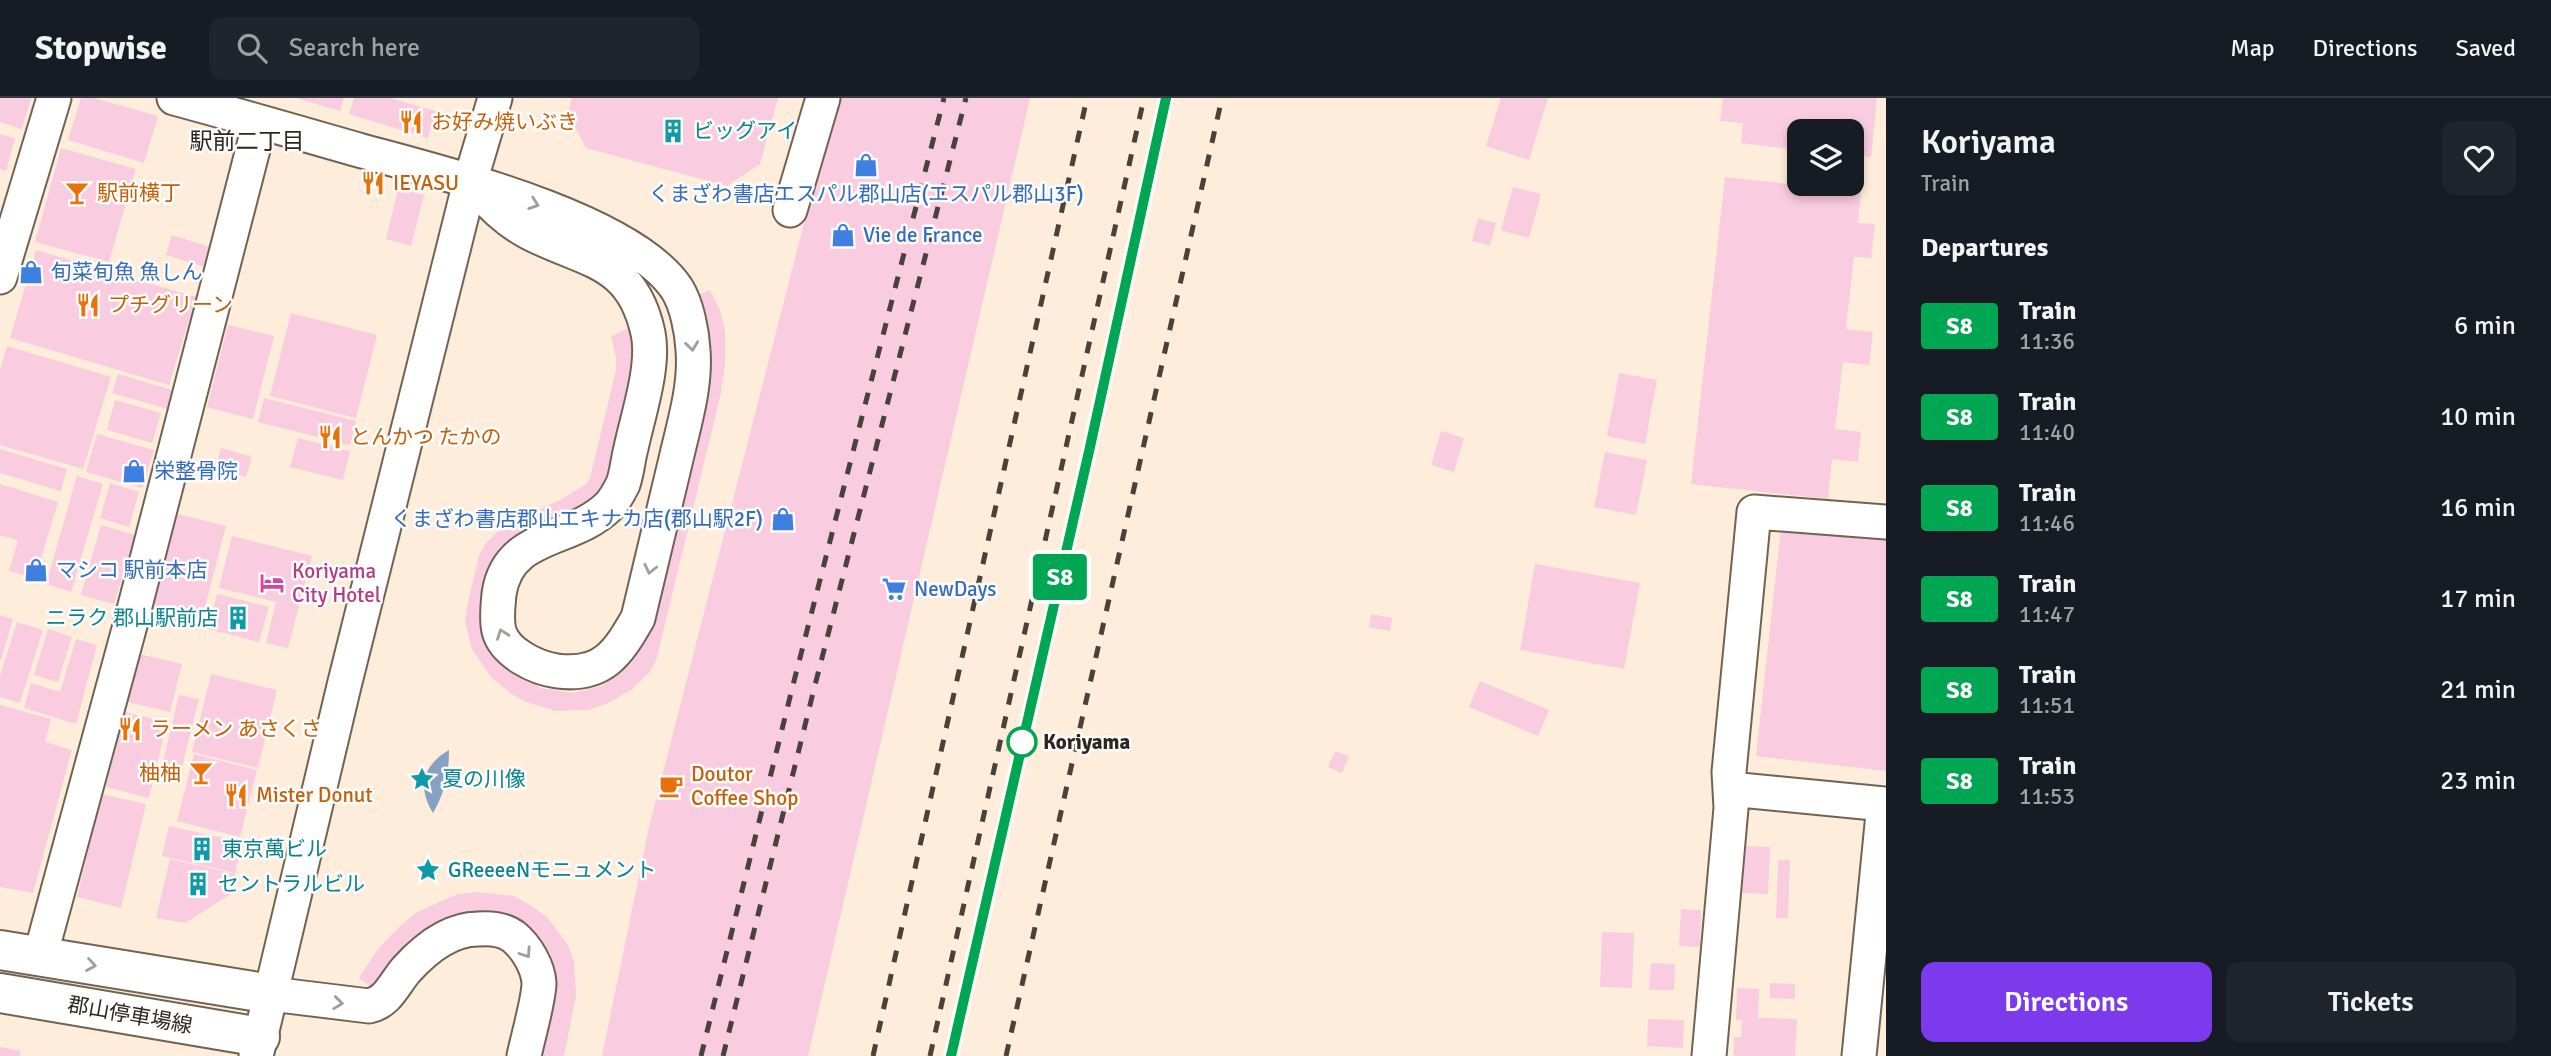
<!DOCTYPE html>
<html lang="en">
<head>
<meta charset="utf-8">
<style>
  :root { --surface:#171b24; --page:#20242c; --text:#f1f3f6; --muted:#9ea1a6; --line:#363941; --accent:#7c3aed }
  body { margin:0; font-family:Signika,"Noto Sans JP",sans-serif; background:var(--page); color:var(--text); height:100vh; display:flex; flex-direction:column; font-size:26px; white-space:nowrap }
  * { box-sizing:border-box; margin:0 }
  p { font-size:23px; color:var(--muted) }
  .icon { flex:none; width:38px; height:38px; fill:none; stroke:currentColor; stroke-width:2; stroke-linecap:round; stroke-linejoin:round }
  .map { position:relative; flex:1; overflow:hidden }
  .details { display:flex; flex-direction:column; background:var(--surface); width:665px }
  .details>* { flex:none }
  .badge { padding:0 14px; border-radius:5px; font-size:24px; line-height:46px }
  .tools { position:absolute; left:1787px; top:21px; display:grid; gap:14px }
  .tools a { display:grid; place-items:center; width:77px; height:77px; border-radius:14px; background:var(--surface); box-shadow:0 4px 10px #0003; font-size:35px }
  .map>.badge { position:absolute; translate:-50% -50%; box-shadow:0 0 0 4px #fff }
  h2 { padding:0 35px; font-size:26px; line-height:63px }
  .round { display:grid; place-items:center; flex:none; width:74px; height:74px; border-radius:14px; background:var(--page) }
  .head { display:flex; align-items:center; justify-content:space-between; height:119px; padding:0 35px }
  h1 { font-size:33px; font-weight:600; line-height:52px }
  .action { display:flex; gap:14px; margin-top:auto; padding:14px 35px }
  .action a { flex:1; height:80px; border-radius:14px; background:var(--accent); color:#fff; font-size:28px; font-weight:600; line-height:80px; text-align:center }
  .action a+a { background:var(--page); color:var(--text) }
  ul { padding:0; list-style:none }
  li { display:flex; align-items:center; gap:21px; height:91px; padding:0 35px }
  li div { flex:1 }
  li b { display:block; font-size:26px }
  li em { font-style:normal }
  li .badge { min-width:77px; font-weight:700; text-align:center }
  header { display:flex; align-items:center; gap:42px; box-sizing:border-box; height:98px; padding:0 35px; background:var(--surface); border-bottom:2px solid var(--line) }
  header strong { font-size:33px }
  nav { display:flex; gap:38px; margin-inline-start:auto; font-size:24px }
  .search { width:490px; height:63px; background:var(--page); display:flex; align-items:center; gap:18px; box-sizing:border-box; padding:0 24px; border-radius:14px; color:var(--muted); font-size:26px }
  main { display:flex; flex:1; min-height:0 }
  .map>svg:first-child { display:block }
  .water { fill:#86a2c2 }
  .building { fill:#faccdf }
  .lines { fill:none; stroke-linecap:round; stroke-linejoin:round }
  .minor-casing { stroke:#716353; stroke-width:37 }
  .major-casing { stroke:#716353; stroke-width:42 }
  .minor { stroke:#fff; stroke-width:33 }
  .major { stroke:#fff; stroke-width:38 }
  .rail { stroke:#4a423a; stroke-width:5; stroke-dasharray:12 12; stroke-linecap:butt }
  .oneway { stroke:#a09e9b }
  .line-casing { stroke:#fff; stroke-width:16 }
  .line { stroke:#00a651; stroke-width:10 }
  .stop-dot { fill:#fff; stroke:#00a651; stroke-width:3.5 }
  .labels { text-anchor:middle; stroke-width:5; stroke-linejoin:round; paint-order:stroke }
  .food-label { font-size:21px; fill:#c56008; stroke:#fdfdfd; text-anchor:start }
  .culture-label { font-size:21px; fill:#0d838f; stroke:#fdfdfd; text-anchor:start }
  .shop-label { font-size:21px; fill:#366cbe; stroke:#fdfdfd; text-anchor:start }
  .hotel-label { font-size:21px; fill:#b23c85; stroke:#fdfdfd; text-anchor:start }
  .stop-label { font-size:21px; font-weight:bold; fill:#2d2720; stroke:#fdfdfd; text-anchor:start }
  .street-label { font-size:21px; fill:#2d2720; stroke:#fdfdfd }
  .neighbourhood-label { font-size:23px; fill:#2d2720; stroke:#fdfdfd }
</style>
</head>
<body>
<header>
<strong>Stopwise</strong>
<div class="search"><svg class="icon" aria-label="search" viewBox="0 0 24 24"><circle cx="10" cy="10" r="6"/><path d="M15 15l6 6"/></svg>Search here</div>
<nav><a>Map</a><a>Directions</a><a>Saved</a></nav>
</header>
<main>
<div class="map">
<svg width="1886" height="958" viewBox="0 0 1886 958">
  <rect width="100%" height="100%" fill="#fdedda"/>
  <!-- water -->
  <path class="water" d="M449,652C449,676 445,694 433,715C417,689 423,667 449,652Z"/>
  <!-- building -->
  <path class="building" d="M0,0H31L22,31L0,24Z
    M81,0H94L158,18L144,65L68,42Z
    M296,0H344L340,13Z
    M354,0H390L436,13L428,40L349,16Z
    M572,0H778L760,66L727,88L586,50L568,15Z
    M840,0H1030L808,958H602L649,729L804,125Z
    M1501,0H1548L1529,62L1486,48Z
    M1723,0H1877L1871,59L1852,57V33H1799V52L1741,45L1743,25L1720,23Z
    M0,36L15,40L6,73L0,71Z
    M61,50L136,71L109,164L35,144Z
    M1725,79L1861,94L1858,125L1875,126L1871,160L1854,159L1846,231L1873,234L1869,267L1843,264L1835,331L1861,334L1858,364L1832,361L1828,401L1691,386Z
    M1513,89L1541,96L1529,140L1501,132Z
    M398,91L424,97L411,148L386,141Z
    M1478,120L1496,125L1490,148L1472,143Z
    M172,137L210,149L205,169L166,157Z
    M36,152L196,199L169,287L10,240Z
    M710,192L720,213L725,233V267L721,295L656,563L650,574L631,592L606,606L588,612L556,613L526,604L510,595L491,579L472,551L465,524L467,509L479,457L486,445L501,430L562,401L586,386L590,380L616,272V259L611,239L628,230L635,245L637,258L610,384L601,398L509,450L513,573L541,590L572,595L601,588L630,567L639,554L642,544L694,199Z
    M291,215L377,237L356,320L270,298Z
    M228,227L274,238L253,321L207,309Z
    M7,248L111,279L83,371L0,347V272Z
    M1619,275L1657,282L1645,346L1607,338Z
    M118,276L176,293L171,312L112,295Z
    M264,300L356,323L350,347L258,324Z
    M115,302L161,315L152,345L107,332Z
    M1441,333L1464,340L1454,374L1431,367Z
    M97,336L154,352L142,390L86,374Z
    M298,340L350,353L343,382L290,369Z
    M221,350L252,359L246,379L215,370Z
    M0,351L67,371L61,393L0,375Z
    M1605,354L1647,362L1636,417L1594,409Z
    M77,378L103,386L71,494L46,486Z
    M110,385L139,394L129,429L100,420Z
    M0,386L58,404L35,480L9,473L18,442L0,437Z
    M177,416L226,428L199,532L150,519Z
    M101,427L135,437L114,506L81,497Z
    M1781,430L1886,441V673L1756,658Z
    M232,438L312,458L288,550L266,545L276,504L219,490Z
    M1535,466L1640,485L1624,571L1520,552Z
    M217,496L269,509L259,544L208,531Z
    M1371,516L1392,520L1390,533L1369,529Z
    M0,517L13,521L1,562L0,561Z
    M17,524L43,532L20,605L0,599V578Z
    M48,531L72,539L58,584L34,577Z
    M76,541L97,547L76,626L24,610L31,585L60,594Z
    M135,555L182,566L170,614L123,603Z
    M211,576L277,592L258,670L192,654Z
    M1480,583L1549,612L1538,638L1469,609Z
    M179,597L199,601L178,685L159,681Z
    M0,607L51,621L45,644L72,652L33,795L0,789Z
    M124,614L167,624L149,700L106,689Z
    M1335,653L1349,658L1342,675L1328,669Z
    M194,656L257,672L240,739L177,723Z
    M102,696L146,706L121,810L77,799Z
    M169,728L242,744L235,775L162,758Z
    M1742,748L1770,749L1768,796L1740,795Z
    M170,761L235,776L231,796L185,825L156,820Z
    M1778,762H1790L1788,820H1776Z
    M476,794L514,798L530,807L547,819L568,847L574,863L576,898L564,958H543L557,890L556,874L551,856L537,836L507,819L375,892L359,880L378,851L399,829L417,814L458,796Z
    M1681,811L1701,812L1700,849L1679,848Z
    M1602,834L1634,835L1632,890L1600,889Z
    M1651,865L1675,866L1674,892H1649Z
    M1770,885L1795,886V901L1770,900Z
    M1737,890L1759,891L1758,920L1797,921L1795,958H1734V939H1741L1742,922H1736Z
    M1648,921L1684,922L1683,950L1647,948Z
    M0,949L20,953V958H0Z"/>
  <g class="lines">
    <!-- minor casing -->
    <g class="minor-casing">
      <path id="minor" d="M174,0C237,17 299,35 362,53C442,75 631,121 677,191C687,207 692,234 693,252C696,288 684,326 676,361C663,414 651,467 638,520C618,555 603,579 557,573C536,570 505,555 499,533C496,521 498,508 499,496C508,434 572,445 609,408C614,403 620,392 623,386C627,375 628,361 631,350C638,317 655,268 648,235C632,161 586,164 530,135C506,123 488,103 470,84
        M790,112L823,0
        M0,179L54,0
        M1730,691L1884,706L1859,958
        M40,859L129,531L260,24
        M271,896L369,908C388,904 394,886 406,872C424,852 450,831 478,831C490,830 504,831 514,839C526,849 538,868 539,885C539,901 528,939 524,958
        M256,958L344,588L470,84L495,0
        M1709,958L1731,710L1729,674L1754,414L1886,424"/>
    </g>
    <!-- major casing -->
    <g class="major-casing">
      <path id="major" d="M0,852L271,896
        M0,895L260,939"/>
    </g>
    <!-- minor -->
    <use href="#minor" class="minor"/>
    <!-- major -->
    <use href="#major" class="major"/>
    <!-- rail -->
    <path class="rail" d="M701,958L793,587L944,0
      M723,958L814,591L966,0
      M873,958L1087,0
      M930,958L1144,0
      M951,958L1096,322L1166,0
      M1006,958L1222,0"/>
  </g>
  <!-- one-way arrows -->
  <defs><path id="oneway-chevron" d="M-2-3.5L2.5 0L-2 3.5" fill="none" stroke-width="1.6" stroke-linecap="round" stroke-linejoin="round" transform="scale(1.75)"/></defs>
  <g class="oneway">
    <use href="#oneway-chevron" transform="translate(534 106) rotate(19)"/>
    <use href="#oneway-chevron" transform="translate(692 248) rotate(83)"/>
    <use href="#oneway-chevron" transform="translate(650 471) rotate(103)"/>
    <use href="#oneway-chevron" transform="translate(502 536) rotate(-110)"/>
    <use href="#oneway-chevron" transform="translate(526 855) rotate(56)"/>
    <use href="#oneway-chevron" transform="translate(91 867) rotate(9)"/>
    <use href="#oneway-chevron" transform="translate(338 905) rotate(7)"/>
  </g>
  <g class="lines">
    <!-- line casing -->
    <g class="line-casing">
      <path id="line" d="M951,958L1090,349L1166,0"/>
    </g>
    <!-- line -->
    <use href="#line" class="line"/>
  </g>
  <!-- icons -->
  <defs>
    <g id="restaurant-bare" transform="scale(1.89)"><path d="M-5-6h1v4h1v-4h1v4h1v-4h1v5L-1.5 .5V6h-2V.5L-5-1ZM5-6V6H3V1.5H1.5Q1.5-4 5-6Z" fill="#e8710a" stroke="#fdfdfd" stroke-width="2.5" paint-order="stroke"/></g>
    <g id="building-bare" transform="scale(1.89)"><path d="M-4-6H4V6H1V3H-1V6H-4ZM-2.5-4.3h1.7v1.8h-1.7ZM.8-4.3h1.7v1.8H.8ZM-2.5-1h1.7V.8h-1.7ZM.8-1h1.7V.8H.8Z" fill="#0f9aa8" stroke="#fdfdfd" stroke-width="2.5" paint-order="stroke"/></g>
    <g id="shop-bare" transform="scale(1.89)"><path d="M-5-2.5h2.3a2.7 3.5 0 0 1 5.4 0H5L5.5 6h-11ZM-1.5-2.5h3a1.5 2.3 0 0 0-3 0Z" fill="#3f7fe0" stroke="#fdfdfd" stroke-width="2.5" paint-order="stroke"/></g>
    <g id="bar-bare" transform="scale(1.89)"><path d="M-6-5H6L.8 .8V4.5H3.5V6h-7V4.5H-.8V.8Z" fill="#e8710a" stroke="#fdfdfd" stroke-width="2.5" paint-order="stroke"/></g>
    <g id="hotel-bare" transform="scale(1.89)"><path d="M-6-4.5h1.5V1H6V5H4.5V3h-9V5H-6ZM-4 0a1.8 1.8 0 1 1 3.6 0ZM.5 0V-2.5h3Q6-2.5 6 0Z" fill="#d1479c" stroke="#fdfdfd" stroke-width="2.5" paint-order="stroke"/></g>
    <g id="supermarket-bare" transform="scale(1.89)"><path d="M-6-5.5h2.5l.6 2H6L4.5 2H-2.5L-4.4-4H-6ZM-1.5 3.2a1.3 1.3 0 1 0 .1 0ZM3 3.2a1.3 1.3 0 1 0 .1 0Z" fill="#3f7fe0" stroke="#fdfdfd" stroke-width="2.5" paint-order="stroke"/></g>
    <g id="sight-bare" transform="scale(1.89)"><path d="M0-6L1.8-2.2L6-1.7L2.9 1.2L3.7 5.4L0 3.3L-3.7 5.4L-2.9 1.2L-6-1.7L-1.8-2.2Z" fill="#0f9aa8" stroke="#fdfdfd" stroke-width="2.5" paint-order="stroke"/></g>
    <g id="cafe-bare" transform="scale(1.89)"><path d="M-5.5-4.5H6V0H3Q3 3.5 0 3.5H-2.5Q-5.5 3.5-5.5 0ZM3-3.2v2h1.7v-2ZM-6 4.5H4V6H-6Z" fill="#e8710a" stroke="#fdfdfd" stroke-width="2.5" paint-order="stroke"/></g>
  </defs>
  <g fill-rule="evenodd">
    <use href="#restaurant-bare" x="411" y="24"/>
    <use href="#building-bare" x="673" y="33"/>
    <use href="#shop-bare" x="866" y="67"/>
    <use href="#restaurant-bare" x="373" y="85"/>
    <use href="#bar-bare" x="77" y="95"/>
    <use href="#shop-bare" x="843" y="137"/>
    <use href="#shop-bare" x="31" y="174"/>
    <use href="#restaurant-bare" x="88" y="207"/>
    <use href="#restaurant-bare" x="330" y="339"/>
    <use href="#shop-bare" x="134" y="373"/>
    <use href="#shop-bare" x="783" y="421"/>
    <use href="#shop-bare" x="36" y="472"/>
    <use href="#hotel-bare" x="272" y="485"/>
    <use href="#supermarket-bare" x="894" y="491"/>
    <use href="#building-bare" x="238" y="520"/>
    <use href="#restaurant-bare" x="130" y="631"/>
    <use href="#bar-bare" x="201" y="675"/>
    <use href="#sight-bare" x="422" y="681"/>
    <use href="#cafe-bare" x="671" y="688"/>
    <use href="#restaurant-bare" x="236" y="697"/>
    <use href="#building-bare" x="202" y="751"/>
    <use href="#sight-bare" x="428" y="772"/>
    <use href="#building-bare" x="198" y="786"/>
  </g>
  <!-- markers -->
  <circle class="stop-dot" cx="1022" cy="644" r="14"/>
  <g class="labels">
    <!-- food labels -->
    <g class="food-label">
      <text x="431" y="31">お好み焼いぶき</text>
      <text x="393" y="92">IEYASU</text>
      <text x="97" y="102">駅前横丁</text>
      <text x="108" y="214">プチグリーン</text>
      <text x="350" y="346">とんかつ たかの</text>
      <text x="150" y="638">ラーメン あさくさ</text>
      <text x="181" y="682" text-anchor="end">柚柚</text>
      <text x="691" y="683">Doutor<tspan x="691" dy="24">Coffee Shop</tspan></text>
      <text x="256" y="704">Mister Donut</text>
    </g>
    <!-- culture labels -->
    <g class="culture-label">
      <text x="693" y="40">ビッグアイ</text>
      <text x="218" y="527" text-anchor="end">ニラク 郡山駅前店</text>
      <text x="442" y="688">夏の川像</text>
      <text x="222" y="758">東京萬ビル</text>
      <text x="448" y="779">GReeeeNモニュメント</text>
      <text x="218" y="793">セントラルビル</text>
    </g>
    <!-- shop labels -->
    <g class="shop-label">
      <text x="866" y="103" text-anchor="middle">くまざわ書店エスパル郡山店(エスパル郡山3F)</text>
      <text x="863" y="144">Vie de France</text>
      <text x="51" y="181">旬菜旬魚 魚しん</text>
      <text x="154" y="380">栄整骨院</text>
      <text x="763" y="428" text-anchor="end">くまざわ書店郡山エキナカ店(郡山駅2F)</text>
      <text x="56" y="479">マシコ 駅前本店</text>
      <text x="914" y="498">NewDays</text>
    </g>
    <!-- hotel labels -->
    <g class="hotel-label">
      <text x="292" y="480">Koriyama<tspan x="292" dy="24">City Hotel</tspan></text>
    </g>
    <!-- stop labels -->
    <g class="stop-label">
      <text x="1043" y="651">Koriyama</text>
    </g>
    <!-- street labels -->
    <g class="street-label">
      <text transform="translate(130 917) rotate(10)" y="7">郡山停車場線</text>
    </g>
    <!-- neighbourhood labels -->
    <g class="neighbourhood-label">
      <text x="247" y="51">駅前二丁目</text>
    </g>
  </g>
</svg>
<div class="tools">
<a><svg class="icon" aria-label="layers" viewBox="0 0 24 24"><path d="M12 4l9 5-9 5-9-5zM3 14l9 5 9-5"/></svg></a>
</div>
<b class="badge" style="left:1060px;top:479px;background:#00a651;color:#fff">S8</b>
</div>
<section class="details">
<div class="head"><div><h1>Koriyama</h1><p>Train</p></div><a class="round"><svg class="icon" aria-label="heart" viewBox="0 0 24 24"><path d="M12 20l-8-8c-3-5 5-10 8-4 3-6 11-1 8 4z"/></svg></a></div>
<h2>Departures</h2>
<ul>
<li><span class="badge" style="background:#00a651;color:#fff">S8</span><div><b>Train</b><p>11:36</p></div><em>6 min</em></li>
<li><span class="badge" style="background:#00a651;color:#fff">S8</span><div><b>Train</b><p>11:40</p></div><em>10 min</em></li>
<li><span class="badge" style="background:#00a651;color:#fff">S8</span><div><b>Train</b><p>11:46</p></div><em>16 min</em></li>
<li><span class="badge" style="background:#00a651;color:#fff">S8</span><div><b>Train</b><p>11:47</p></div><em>17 min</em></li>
<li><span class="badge" style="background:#00a651;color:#fff">S8</span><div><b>Train</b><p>11:51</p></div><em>21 min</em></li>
<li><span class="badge" style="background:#00a651;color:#fff">S8</span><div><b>Train</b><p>11:53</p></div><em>23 min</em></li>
</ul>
<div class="action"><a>Directions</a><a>Tickets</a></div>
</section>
</main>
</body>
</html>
